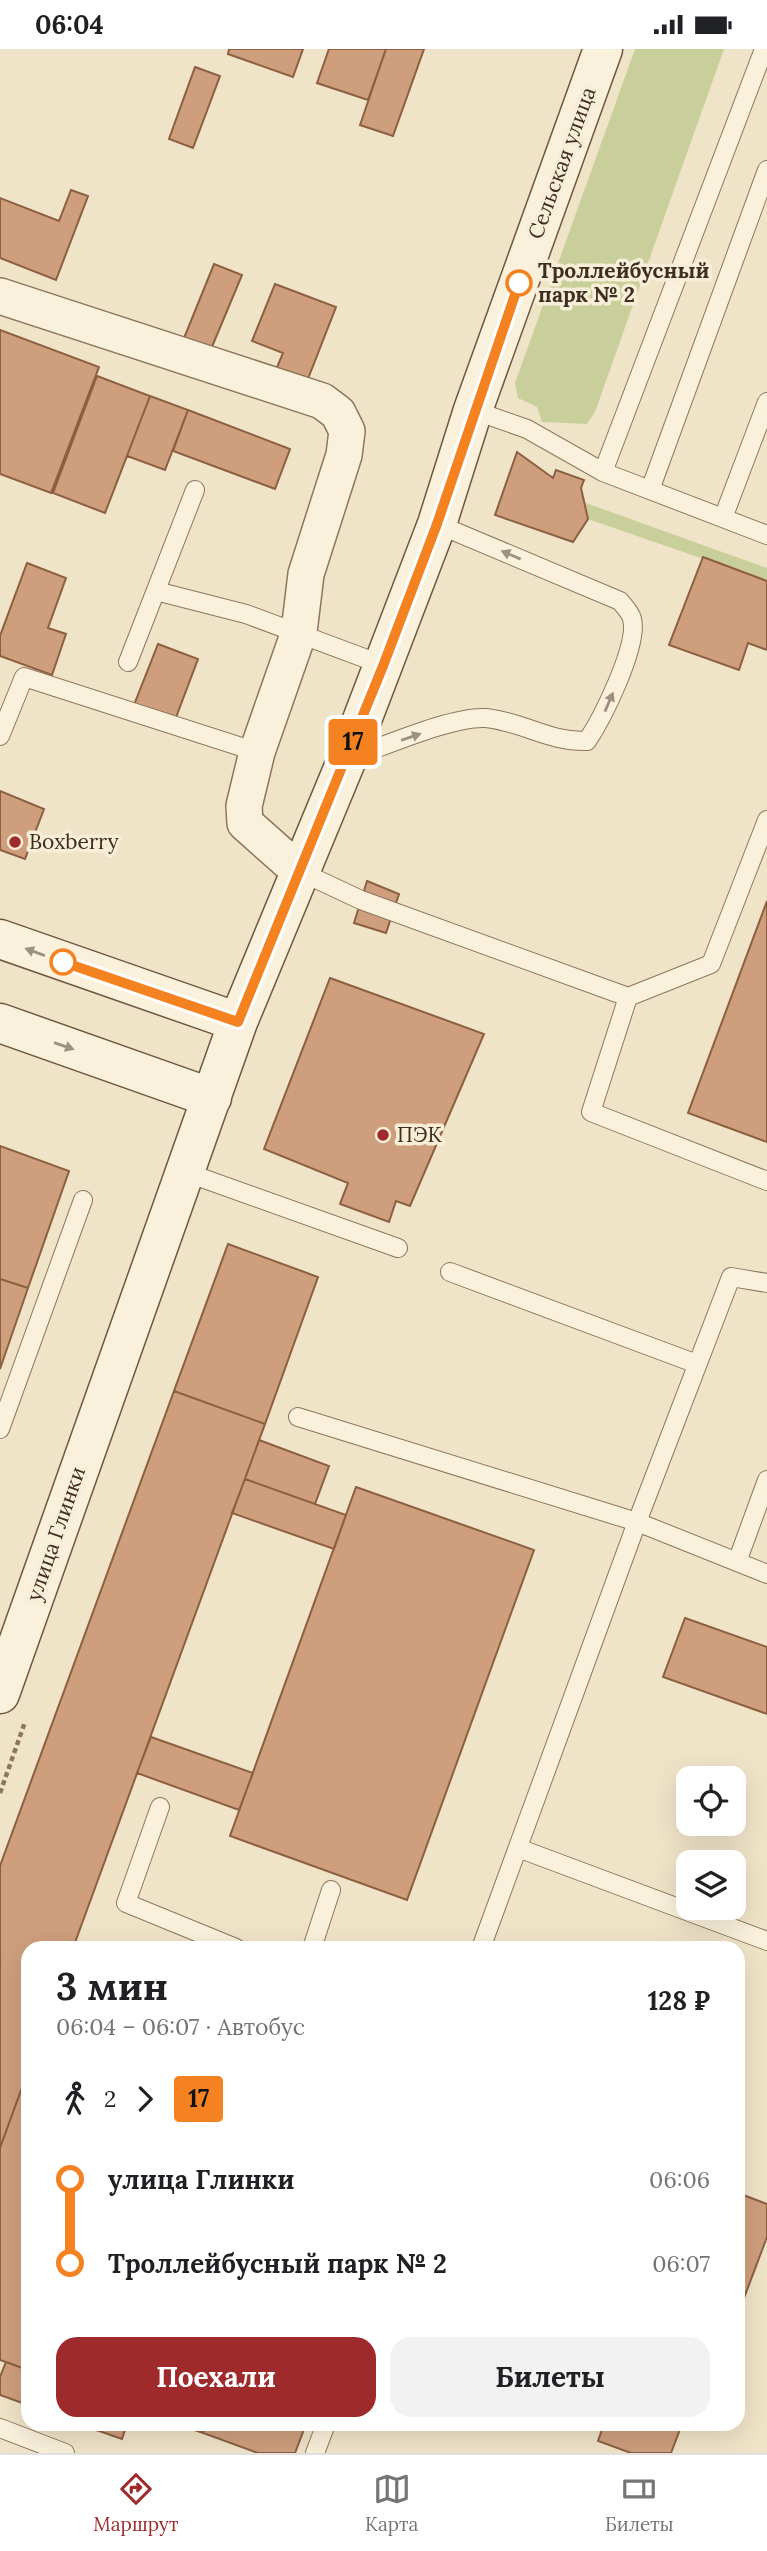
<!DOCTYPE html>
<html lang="ru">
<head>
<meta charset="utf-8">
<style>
  :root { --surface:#fff; --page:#f2f2f2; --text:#202124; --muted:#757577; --line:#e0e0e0; --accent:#9e2a2b }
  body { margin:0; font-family:Lora,serif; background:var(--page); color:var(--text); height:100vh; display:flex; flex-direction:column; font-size:26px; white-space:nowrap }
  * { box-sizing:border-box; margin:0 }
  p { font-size:23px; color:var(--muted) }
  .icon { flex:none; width:38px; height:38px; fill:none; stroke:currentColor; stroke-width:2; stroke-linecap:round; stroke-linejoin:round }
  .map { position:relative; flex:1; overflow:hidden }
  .panel { position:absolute; left:21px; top:1892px; width:724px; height:490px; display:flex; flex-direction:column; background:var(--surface); border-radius:21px; box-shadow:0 7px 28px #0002 }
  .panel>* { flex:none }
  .badge { padding:0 14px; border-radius:5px; font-size:24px; line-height:46px }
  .controls { position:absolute; left:676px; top:1717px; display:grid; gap:14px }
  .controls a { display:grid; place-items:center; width:70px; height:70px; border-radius:14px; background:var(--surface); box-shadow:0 7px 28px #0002; font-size:35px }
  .map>.badge { position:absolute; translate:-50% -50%; box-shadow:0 0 0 4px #fff }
  .legs { display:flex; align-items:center; gap:10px; height:77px; padding:0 35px; font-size:23px }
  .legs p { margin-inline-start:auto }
  .summary { display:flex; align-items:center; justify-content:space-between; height:119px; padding:0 35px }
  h1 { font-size:38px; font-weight:700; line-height:52px }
  .action { display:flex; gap:14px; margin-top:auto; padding:14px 35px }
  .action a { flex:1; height:80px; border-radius:21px; background:var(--accent); color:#fff; font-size:28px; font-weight:700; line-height:80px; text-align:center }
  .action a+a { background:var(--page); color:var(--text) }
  ul { padding:0 35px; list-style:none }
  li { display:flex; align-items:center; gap:24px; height:84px; font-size:26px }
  li i { display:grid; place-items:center; width:10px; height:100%; margin:0 9px; background:currentColor }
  li i::after { content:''; width:18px; height:18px; margin:-9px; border:5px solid; border-radius:50%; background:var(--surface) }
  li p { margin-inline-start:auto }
  li:first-child i { background:linear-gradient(#0000 50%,currentColor 0) }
  li:last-child i { background:linear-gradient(currentColor 50%,#0000 0) }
  .status { display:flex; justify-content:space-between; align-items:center; height:49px; padding:0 35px; background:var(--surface); direction:ltr }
  .status svg { height:19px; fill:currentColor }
  .tabs { display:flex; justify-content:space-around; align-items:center; height:98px; border-top:2px solid var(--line); background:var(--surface); font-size:19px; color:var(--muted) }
  .tabs a { display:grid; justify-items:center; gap:4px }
  .tabs .current { color:var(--accent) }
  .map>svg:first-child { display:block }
  .green { fill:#c9cf9b }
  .building { fill:#cf9f7d; stroke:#8d5f41; stroke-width:2 }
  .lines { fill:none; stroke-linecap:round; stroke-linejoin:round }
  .lane-casing { stroke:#8d765c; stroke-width:20 }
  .street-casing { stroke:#8d765c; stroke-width:38 }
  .secondary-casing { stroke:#6f573f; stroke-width:41 }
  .path { stroke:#8d765c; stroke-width:4.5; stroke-dasharray:5 3.5; stroke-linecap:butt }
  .lane { stroke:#faf1dc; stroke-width:18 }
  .street { stroke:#faf1dc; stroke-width:35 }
  .secondary { stroke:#faf1dc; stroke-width:38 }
  .oneway { fill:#9c907e }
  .line-1-casing { stroke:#fff; stroke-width:16 }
  .line-1 { stroke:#f58220; stroke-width:10 }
  .stop-1-dot { fill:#fff; stroke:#f58220; stroke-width:3.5 }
  .poi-dot { fill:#9e2a2b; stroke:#f7eed8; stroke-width:2.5 }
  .labels { text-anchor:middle; stroke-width:7; stroke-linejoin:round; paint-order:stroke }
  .street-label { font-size:21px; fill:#3d2e20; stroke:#f7eed8 }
  .stop-label { font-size:21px; font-weight:bold; fill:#3d2e20; stroke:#f7eed8; text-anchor:start }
  .poi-label { font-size:21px; fill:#3d2e20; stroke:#f7eed8; text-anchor:start }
</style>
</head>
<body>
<div class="status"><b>06:04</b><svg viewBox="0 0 49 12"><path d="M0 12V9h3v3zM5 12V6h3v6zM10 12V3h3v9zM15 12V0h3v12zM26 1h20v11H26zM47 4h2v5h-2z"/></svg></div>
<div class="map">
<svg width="767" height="2404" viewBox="0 0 767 2404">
  <rect width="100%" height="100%" fill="#f0e4c8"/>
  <!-- green -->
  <path class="green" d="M635,0H724L595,363L587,375L542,373L537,358L518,349L515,334Z
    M583,453L767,519V532L588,470Z"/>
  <!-- building -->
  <path class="building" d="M229,0H303L293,28L228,5Z
    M329,0H386L368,51L317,34Z
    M386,0H424L393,87L360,76Z
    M195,18L220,27L193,99L169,90Z
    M71,141L88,147L56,231L0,209V149L59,172Z
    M214,215L242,226L209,305L182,294Z
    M275,235L336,258L304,340L273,328L283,304L252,292Z
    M0,281L99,318L51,444L0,425Z
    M97,327L150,347L105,464L53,444Z
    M150,347L188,361L165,421L127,407Z
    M188,361L290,400L275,440L173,402Z
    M517,403L553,429L556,421L584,431L581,439L588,470L573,493L495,466Z
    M703,508L767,532V601L748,594L739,621L669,596Z
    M27,514L66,529L48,579L66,585L52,626L0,607V587Z
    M158,595L198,610L175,671L134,656Z
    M0,742L44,760L25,810L0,801Z
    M367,832L399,845L386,884L354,874Z
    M767,852V1093L688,1064Z
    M330,929L484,985L410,1157L396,1152L389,1173L340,1155L348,1134L264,1100Z
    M0,1097L69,1122L28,1239L0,1230Z
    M228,1195L318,1228L265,1375L174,1342Z
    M0,1230L28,1239L0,1320Z
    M174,1342L265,1375L73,1899H28V2022L0,2099V1817Z
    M259,1391L329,1417L315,1455L245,1430Z
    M245,1430L346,1466L334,1500L232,1464Z
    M356,1438L534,1501L407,1851L230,1787Z
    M685,1569L767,1598V1665L663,1628Z
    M151,1688L253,1724L239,1761L137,1724Z
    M28,2022V2321L0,2311V2099Z
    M738,2144L767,2155V2188L738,2265Z
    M6,2313L28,2321V2356L0,2346V2328Z
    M79,2375H127L122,2390Z
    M177,2375H206L203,2384Z
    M206,2375H306L295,2404H258L203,2384Z
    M604,2375H682L671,2404H631L598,2392Z"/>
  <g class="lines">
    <!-- lane casing -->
    <g class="lane-casing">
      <path id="lane" d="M473,361L527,380L603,423L767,486
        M603,423L764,0
        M650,441L767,121
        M723,469L767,353
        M156,542L246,565L383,616
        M128,613L195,441
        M0,687L24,628L257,703
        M350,709C385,697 452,667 486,669C524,673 548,693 587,692C602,670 639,596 632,570C631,564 624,557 620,552L437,475
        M299,822L361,851L628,948L711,915L767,771
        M628,948L591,1063L767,1132
        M185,1123L398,1199
        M450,1223L697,1315
        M298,1368L637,1473L767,1525
        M0,1380L83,1151
        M737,1513L767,1431
        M160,1758L126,1854L236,1899
        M518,1799L767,1892
        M312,1899L331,1841
        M481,1899L637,1473L731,1228L767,1234
        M0,2379L65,2404
        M315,2404L326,2375"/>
    </g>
    <!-- street casing -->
    <g class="street-casing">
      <path id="street" d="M0,247L322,352L338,364L347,382L344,406L306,525L299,583L257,703L244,757L245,774L299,822"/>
    </g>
    <!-- secondary casing -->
    <g class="secondary-casing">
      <path id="secondary" d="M0,890L238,973
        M0,974L212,1049
        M0,1645L238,973L347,710L437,475L473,361L603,0"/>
    </g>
    <!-- path -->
    <path class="path" d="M0,1744L25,1673"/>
    <!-- lane -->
    <use href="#lane" class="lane"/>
    <!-- street -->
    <use href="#street" class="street"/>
    <!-- secondary -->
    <use href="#secondary" class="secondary"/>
  </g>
  <!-- one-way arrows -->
  <defs><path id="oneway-solid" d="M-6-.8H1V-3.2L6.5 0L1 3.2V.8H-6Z" transform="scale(1.75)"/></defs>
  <g class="oneway">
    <use href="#oneway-solid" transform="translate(511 506) rotate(-157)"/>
    <use href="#oneway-solid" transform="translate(609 653) rotate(-67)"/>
    <use href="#oneway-solid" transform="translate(411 688) rotate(-19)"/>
    <use href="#oneway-solid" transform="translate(35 903) rotate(-160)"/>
    <use href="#oneway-solid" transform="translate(64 997) rotate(19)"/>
  </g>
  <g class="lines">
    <!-- line-1 casing -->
    <g class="line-1-casing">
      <path id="line-1" d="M63,913L238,973L383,617L437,475L519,234"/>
    </g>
    <!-- line-1 -->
    <use href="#line-1" class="line-1"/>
  </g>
  <!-- markers -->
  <g class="stop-1-dot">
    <circle cx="519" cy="234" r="12"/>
    <circle cx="63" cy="913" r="12"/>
  </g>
  <g class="poi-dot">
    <circle cx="15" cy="793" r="7"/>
    <circle cx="383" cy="1086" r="7"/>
  </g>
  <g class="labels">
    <!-- street labels -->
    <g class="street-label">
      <text transform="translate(562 114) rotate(-70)" y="7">Сельская улица</text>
      <text transform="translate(56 1485) rotate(-71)" y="7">улица Глинки</text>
    </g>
    <!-- stop labels -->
    <g class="stop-label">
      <text x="538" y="229">Троллейбусный<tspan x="538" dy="24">парк № 2</tspan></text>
    </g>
    <!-- poi labels -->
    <g class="poi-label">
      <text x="29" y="800">Boxberry</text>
      <text x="397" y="1093">ПЭК</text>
    </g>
  </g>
</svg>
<div class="controls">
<a><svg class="icon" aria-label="locate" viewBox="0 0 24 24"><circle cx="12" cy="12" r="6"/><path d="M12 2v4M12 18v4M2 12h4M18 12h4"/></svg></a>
<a><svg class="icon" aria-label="layers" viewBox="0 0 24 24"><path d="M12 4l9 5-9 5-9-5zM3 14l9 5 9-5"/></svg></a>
</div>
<b class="badge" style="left:353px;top:693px;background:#f58220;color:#111">17</b>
<section class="panel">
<div class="summary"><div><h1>3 мин</h1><p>06:04 – 06:07 · Автобус</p></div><b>128 ₽</b></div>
<div class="legs"><svg class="icon" aria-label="walk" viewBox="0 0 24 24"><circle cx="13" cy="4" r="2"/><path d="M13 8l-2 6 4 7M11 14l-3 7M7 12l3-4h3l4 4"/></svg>2<svg class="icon" aria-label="forward" viewBox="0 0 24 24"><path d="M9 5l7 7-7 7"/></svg><b class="badge" style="background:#f58220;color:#111">17</b></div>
<ul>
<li><i style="color:#f58220"></i><b>улица Глинки</b><p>06:06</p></li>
<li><i style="color:#f58220"></i><b>Троллейбусный парк № 2</b><p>06:07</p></li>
</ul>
<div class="action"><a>Поехали</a><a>Билеты</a></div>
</section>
</div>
<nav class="tabs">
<a class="current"><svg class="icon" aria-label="directions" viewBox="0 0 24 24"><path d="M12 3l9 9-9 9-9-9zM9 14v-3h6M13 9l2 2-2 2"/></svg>Маршрут</a>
<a><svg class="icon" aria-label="map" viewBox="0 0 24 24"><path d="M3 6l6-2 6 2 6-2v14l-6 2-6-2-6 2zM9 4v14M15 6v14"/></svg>Карта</a>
<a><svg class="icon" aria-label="tickets" viewBox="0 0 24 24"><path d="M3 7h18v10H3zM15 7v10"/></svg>Билеты</a>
</nav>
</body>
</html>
